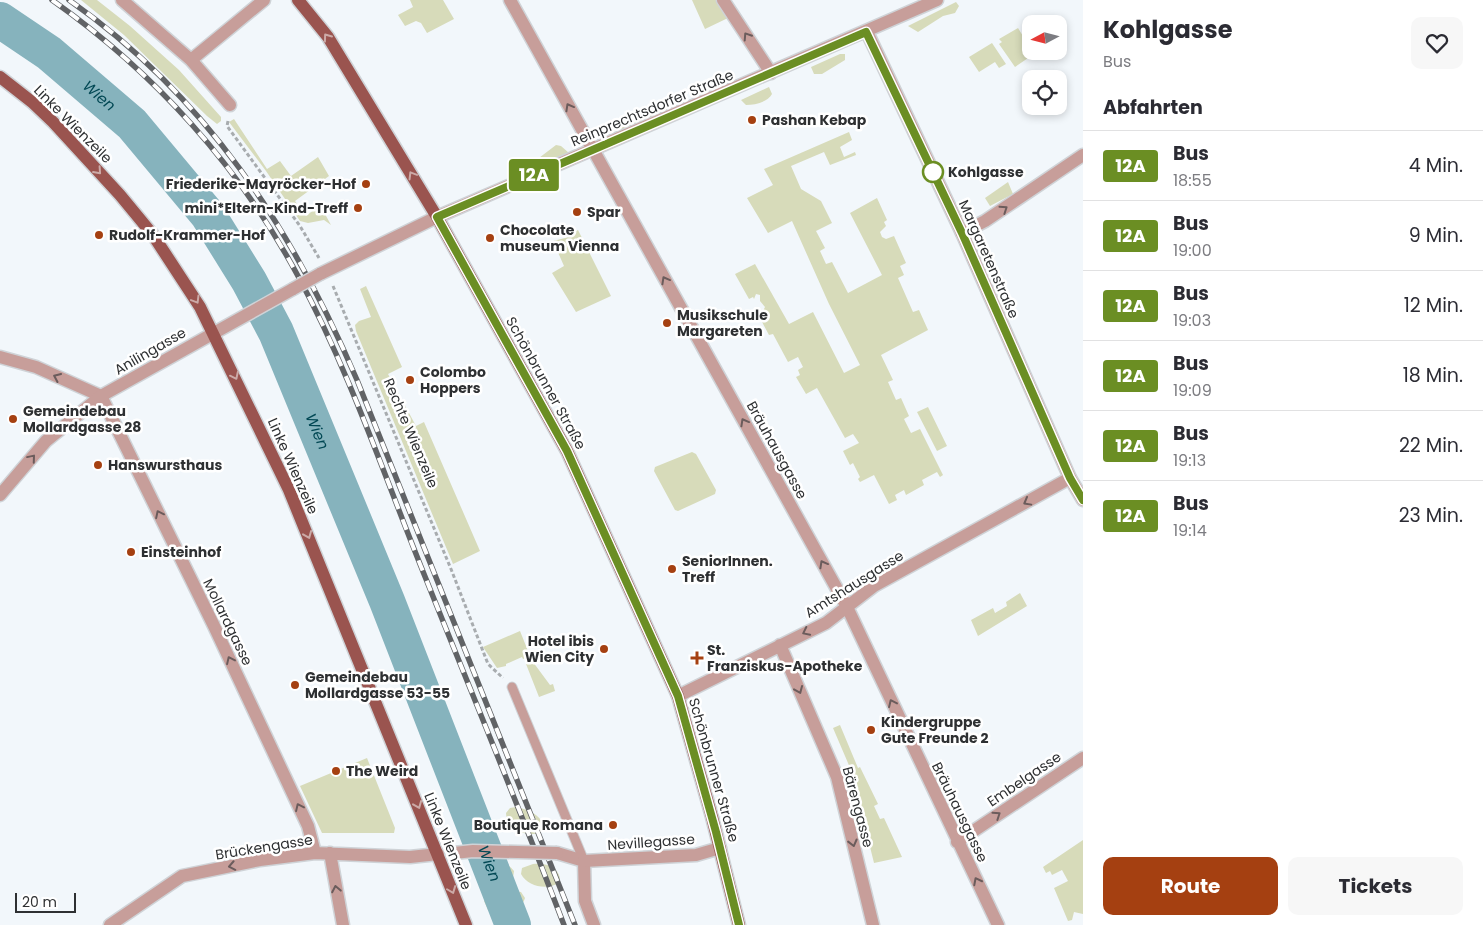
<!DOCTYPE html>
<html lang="de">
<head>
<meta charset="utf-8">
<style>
  :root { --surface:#fff; --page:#f7f7f7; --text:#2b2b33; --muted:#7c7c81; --line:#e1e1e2; --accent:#a54011 }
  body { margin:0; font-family:Poppins,sans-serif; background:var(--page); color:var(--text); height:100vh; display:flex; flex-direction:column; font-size:19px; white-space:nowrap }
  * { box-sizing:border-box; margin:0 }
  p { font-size:16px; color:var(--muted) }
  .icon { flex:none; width:28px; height:28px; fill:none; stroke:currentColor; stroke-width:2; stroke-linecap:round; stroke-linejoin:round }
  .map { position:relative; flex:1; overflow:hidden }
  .drawer { display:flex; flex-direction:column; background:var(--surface); width:400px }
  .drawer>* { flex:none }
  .badge { padding:0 10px; border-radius:4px; font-size:18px; line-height:32px }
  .needle { width:32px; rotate:263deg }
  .fabs { position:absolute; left:1022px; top:15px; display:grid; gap:10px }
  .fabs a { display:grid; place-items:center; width:45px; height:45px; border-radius:10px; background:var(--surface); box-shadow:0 2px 8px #0003; font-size:25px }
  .scale { position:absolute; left:15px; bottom:12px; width:61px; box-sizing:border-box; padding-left:5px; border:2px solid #2e3032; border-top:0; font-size:14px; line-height:18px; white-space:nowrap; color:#2e3032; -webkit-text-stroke:4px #fff; paint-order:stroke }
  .map>.badge { position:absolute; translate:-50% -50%; box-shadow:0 0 0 2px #fff }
  h2 { padding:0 20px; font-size:19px; line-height:45px }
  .round { display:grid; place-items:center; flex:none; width:52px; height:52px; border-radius:10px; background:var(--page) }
  .summary { display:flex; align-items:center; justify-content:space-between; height:85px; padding:0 20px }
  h1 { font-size:24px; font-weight:700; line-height:38px }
  .cta { display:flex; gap:10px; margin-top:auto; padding:10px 20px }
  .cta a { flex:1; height:58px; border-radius:10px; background:var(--accent); color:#fff; font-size:20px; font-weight:700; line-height:58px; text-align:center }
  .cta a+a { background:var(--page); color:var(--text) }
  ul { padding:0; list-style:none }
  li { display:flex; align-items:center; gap:15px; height:70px; padding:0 20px; border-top:1px solid var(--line) }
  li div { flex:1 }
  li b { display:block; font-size:19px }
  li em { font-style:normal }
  li .badge { min-width:55px; font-weight:700; text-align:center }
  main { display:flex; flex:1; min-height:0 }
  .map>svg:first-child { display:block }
  .green { fill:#d7dbba }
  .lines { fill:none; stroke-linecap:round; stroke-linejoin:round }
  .river { stroke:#86b3bd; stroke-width:36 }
  .service-casing { stroke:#cfd3d7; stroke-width:11 }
  .pedestrian-casing { stroke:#cfd3d7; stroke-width:15 }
  .minor-casing { stroke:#cfd3d7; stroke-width:15 }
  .tertiary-casing { stroke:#cfd3d7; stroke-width:15 }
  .primary-casing { stroke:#cfd3d7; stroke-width:15 }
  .path { stroke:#a8acaf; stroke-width:3; stroke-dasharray:4 2.5; stroke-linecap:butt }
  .service { stroke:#c79e9a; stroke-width:9 }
  .pedestrian { stroke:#c79e9a; stroke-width:12 }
  .minor { stroke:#c79e9a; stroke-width:12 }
  .tertiary { stroke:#c79e9a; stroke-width:12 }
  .primary { stroke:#9a544f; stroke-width:12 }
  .rail-casing { stroke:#616366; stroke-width:5.5 }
  .rail { stroke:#fff; stroke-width:4; stroke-dasharray:11; stroke-linecap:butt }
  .pedestrian-bridge-casing { stroke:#cfd3d7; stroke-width:15; stroke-linecap:butt }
  .tertiary-bridge-casing { stroke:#cfd3d7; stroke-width:15; stroke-linecap:butt }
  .pedestrian-bridge { stroke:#c79e9a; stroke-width:12 }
  .tertiary-bridge { stroke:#c79e9a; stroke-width:12 }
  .oneway { stroke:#6b5c5c }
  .oneway2 { stroke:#ccaaa7 }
  .line-casing { stroke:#fff; stroke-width:11 }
  .line { stroke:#6b8e23; stroke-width:8 }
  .poi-dot { fill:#a54011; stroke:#fff; stroke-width:2 }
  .stop-dot { fill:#fff; stroke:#6b8e23; stroke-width:2.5 }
  .labels { text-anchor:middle; stroke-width:5; stroke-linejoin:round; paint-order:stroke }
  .street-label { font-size:14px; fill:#2e3032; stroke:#fff }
  .poi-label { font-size:14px; font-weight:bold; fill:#2e3032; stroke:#fff; text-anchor:start }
  .stop-label { font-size:14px; font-weight:bold; fill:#2e3032; stroke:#fff; text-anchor:start }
  .water-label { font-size:15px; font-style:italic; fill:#024854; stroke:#fff }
</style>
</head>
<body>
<main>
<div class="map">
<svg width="1083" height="925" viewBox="0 0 1083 925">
  <rect width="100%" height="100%" fill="#f2f7fb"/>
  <!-- green -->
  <path class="green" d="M81,0H97L130,26L179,70L221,117V121L217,124L207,116L124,35Z
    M410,0H443L454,19L427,33L421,23L416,21L405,26L398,15L413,7Z
    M692,0H716L728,18L705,29Z
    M956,2L959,6L955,13L943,16L918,32L908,26Z
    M1018,28L1034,54L1015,67L999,44L1002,42L999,39Z
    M992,43L1006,64L999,68L995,62L979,72L969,57Z
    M840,54H845V60L822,74H814L811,67Z
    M769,87L772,94C768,102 755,105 746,105L741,100Z
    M658,107H666L669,114L618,135L619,125C628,116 641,123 650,115C654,112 653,109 658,107Z
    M234,119L267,169L280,161L291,176L318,157L329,176L295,201L306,216L320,205L331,225L324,220L308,223L300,221L266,171L229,122Z
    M849,132L852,140L840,147L844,157L855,152L856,155L830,165L824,152L791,166L801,189L821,201L832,223L816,231L825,248L820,251L826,264L832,262L848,293L882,275L850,213L877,198L887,220L884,222L886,226L880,232L882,237L886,239L894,236L906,263L900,266L904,275L898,278L913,312L919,310L928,330L881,355L893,380L888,382L896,400L901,398L909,416L904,419L911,433L920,429L943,475L940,477L937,472L922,480L924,485L906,495L904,490L895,495L897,500L889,504L874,475L860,482L858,479L860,477L853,463L850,465L843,451L859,443L853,434L845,438L817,388L806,394L796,377L800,375L798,370L803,367L798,357L788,362L773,334L769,335L761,320L765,318L762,313L765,307L760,301V295L756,294L754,299L753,297L749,299L735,274L755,264L789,324L813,312L844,373L860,365L829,304L792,221L768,233L747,198L773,185L764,169Z
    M556,145L561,146L569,153L516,175L513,169L516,164L521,162L531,164Z
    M1008,182L1013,194L990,206L985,198Z
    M578,230L611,296L576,312L552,273L564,266L553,241L569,237V235Z
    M366,286L402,367L388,374L416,426L424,422L480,551L453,564L356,331L355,325L359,321L371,317L360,289Z
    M928,407L947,446L937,451L917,412Z
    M692,452L696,454L716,490L715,494L678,511L675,510L654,471L655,467Z
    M1020,593L1027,606L978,636L971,620L993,608L995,613L1007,606L1006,602Z
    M520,631L530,656L523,659L522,657L506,664V666L497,668L483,647Z
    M533,662L550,685L553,684L555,691L539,697L526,664Z
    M840,725L858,768L860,767L878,804L874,806L880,819L884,818L902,857L874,863L851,770L833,728Z
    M367,758L395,828L394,833H322L300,786Z
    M516,807C527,809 540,814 544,826C537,844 506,829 506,813L510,808Z
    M1083,840V914L1074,912L1072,920L1068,921L1054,888L1068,881L1062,870L1052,875L1050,871L1046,873L1043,867Z
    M486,860C497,859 507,862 514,871L513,878C502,887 481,885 475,872L476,865Z
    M533,864C544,863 557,865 560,878L559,883C547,890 528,887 521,874L522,868Z
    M504,890L521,892L525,898C521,913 500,916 488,910L484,901L490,895Z"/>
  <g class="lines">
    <!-- river -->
    <path class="river" id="s1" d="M0,20L49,53L132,124L208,215L249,281L276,332L387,601L513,925"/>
    <!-- service casing -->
    <g class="service-casing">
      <path id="service" d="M512,687L584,861"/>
    </g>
    <!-- pedestrian casing -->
    <g class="pedestrian-casing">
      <path id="pedestrian" d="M557,853L584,861L585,901L594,925"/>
    </g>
    <!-- minor casing -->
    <g class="minor-casing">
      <path id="minor" d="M122,0L191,60L230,105
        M510,0L847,607L998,925
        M723,0L771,73
        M191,60L264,0
        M962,233L985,221L1083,155
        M0,357L36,367L101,396L214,626L308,826L315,853
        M780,645L837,777L873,925
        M678,696L826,623L874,586L1070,478
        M957,842L1083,758
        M330,853L343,925
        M584,861L696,855L720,848
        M110,925L182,876L260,860L315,853L410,857L438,854"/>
    </g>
    <!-- tertiary casing -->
    <g class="tertiary-casing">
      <path id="tertiary" d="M867,32L962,233L1070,478L1083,500
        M320,274L437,217L937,0
        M0,495L46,441L101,396L293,289"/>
    </g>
    <!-- primary casing -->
    <g class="primary-casing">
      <path id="primary" d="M298,0L328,37L437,217L567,451L678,696L712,817L739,925
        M0,77L32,102L53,122L120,195L153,235L200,307L289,490L466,925"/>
    </g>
    <!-- path -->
    <path class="path" d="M228,121L227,126L300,226L319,258
      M333,286L451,569L488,664L503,678"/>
    <!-- service -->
    <use href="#service" class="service"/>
    <!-- pedestrian -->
    <use href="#pedestrian" class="pedestrian"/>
    <!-- minor -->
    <use href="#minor" class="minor"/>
    <!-- tertiary -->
    <use href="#tertiary" class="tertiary"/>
    <!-- primary -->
    <use href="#primary" class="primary"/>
    <!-- rail casing -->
    <g class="rail-casing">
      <path id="rail" d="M52,0C154,72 239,166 298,276C350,372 385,478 426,579C472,694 520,809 564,925
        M69,0C206,96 292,228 357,380L575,925"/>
    </g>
    <!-- rail -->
    <use href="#rail" class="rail"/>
    <!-- pedestrian-bridge casing -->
    <g class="pedestrian-bridge-casing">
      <path id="pedestrian-bridge" d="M454,853L473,851L557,853"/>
    </g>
    <!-- tertiary-bridge casing -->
    <g class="tertiary-bridge-casing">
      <path id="tertiary-bridge" d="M293,289L320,274"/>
    </g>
    <!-- pedestrian-bridge -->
    <use href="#pedestrian-bridge" class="pedestrian-bridge"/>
    <!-- tertiary-bridge -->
    <use href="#tertiary-bridge" class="tertiary-bridge"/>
  </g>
  <!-- one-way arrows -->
  <defs><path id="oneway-chevron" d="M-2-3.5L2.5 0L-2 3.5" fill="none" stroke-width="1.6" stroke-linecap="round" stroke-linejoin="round" transform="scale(1.25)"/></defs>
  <g class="oneway">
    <use href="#oneway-chevron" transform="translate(747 36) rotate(-123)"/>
    <use href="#oneway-chevron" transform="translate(569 107) rotate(-119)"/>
    <use href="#oneway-chevron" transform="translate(1004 209) rotate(-34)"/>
    <use href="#oneway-chevron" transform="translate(665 280) rotate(-119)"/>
    <use href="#oneway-chevron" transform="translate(57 377) rotate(-156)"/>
    <use href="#oneway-chevron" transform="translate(744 422) rotate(-119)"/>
    <use href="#oneway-chevron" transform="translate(32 458) rotate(-50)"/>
    <use href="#oneway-chevron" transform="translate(1027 502) rotate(151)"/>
    <use href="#oneway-chevron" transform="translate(159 514) rotate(-116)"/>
    <use href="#oneway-chevron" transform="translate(823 564) rotate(-119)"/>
    <use href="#oneway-chevron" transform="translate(806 632) rotate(154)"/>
    <use href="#oneway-chevron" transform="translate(230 660) rotate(-115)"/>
    <use href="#oneway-chevron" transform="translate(799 690) rotate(67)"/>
    <use href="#oneway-chevron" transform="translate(892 703) rotate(-115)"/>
    <use href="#oneway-chevron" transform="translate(299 807) rotate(-115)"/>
    <use href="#oneway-chevron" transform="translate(997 815) rotate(-34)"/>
    <use href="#oneway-chevron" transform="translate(853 843) rotate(76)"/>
    <use href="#oneway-chevron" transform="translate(232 866) rotate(169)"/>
    <use href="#oneway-chevron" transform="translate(977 881) rotate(-117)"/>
    <use href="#oneway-chevron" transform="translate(336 889) rotate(-101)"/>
  </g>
  <g class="oneway2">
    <use href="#oneway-chevron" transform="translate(327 37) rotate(-126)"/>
    <use href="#oneway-chevron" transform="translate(98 171) rotate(48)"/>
    <use href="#oneway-chevron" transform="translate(412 175) rotate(-121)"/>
    <use href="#oneway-chevron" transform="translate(196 300) rotate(59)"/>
    <use href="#oneway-chevron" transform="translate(235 376) rotate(64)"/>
    <use href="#oneway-chevron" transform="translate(308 535) rotate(68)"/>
    <use href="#oneway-chevron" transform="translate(418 805) rotate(68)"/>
    <use href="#oneway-chevron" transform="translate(452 890) rotate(69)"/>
  </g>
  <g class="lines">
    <!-- line casing -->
    <g class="line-casing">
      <path id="line" d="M739,925L716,832L678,696L567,451L437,217L866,32L962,233L1070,478L1083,500"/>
    </g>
    <!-- line -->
    <use href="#line" class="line"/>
  </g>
  <!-- markers -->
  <g class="poi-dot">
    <circle cx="752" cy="120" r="5"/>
    <circle cx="366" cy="184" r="5"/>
    <circle cx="358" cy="208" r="5"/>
    <circle cx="577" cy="212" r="5"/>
    <circle cx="99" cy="235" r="5"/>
    <circle cx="490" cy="238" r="5"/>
    <circle cx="667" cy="323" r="5"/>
    <circle cx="410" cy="380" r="5"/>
    <circle cx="13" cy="419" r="5"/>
    <circle cx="98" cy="465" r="5"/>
    <circle cx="131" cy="552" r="5"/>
    <circle cx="672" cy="569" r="5"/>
    <circle cx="604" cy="649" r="5"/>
    <path d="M694.5 650.5h5v5h5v5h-5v5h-5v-5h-5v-5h5z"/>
    <circle cx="295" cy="685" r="5"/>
    <circle cx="871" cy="730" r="5"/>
    <circle cx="336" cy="771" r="5"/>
    <circle cx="613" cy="825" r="5"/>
  </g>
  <circle class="stop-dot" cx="933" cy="172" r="10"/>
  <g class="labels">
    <!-- street labels -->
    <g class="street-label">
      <text transform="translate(652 108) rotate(-23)" y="5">Reinprechtsdorfer Straße</text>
      <text transform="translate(73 124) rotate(45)" y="5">Linke Wienzeile</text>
      <text transform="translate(989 259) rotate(66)" y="5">Margaretenstraße</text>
      <text transform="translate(150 351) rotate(-30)" y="5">Anilingasse</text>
      <text transform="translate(546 383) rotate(61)" y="5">Schönbrunner Straße</text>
      <text transform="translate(411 433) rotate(67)" y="5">Rechte Wienzeile</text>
      <text transform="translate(777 450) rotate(61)" y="5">Bräuhausgasse</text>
      <text transform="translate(293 466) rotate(66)" y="5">Linke Wienzeile</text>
      <text transform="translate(854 584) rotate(-32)" y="5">Amtshausgasse</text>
      <text transform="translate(228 622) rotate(64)" y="5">Mollardgasse</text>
      <text transform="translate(714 770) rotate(74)" y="5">Schönbrunner Straße</text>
      <text transform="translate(1024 779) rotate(-34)" y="5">Embelgasse</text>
      <text transform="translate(858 807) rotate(75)" y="5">Bärengasse</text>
      <text transform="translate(960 812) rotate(64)" y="5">Bräuhausgasse</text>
      <text transform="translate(448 841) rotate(68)" y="5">Linke Wienzeile</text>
      <text transform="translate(651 842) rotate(-4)" y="5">Nevillegasse</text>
      <text transform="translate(264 847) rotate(-9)" y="5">Brückengasse</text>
    </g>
    <!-- poi labels -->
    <g class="poi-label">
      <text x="762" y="125">Pashan Kebap</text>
      <text x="356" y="189" text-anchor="end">Friederike-Mayröcker-Hof</text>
      <text x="348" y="213" text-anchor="end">mini*Eltern-Kind-Treff</text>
      <text x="587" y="217">Spar</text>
      <text x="500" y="235">Chocolate<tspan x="500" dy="16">museum Vienna</tspan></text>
      <text x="109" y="240">Rudolf-Krammer-Hof</text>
      <text x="677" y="320">Musikschule<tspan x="677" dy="16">Margareten</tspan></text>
      <text x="420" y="377">Colombo<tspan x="420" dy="16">Hoppers</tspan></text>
      <text x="23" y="416">Gemeindebau<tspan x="23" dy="16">Mollardgasse 28</tspan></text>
      <text x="108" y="470">Hanswursthaus</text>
      <text x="141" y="557">Einsteinhof</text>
      <text x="682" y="566">SeniorInnen.<tspan x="682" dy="16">Treff</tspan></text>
      <text x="594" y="646" text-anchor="end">Hotel ibis<tspan x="594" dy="16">Wien City</tspan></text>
      <text x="707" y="655">St.<tspan x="707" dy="16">Franziskus-Apotheke</tspan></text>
      <text x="305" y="682">Gemeindebau<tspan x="305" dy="16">Mollardgasse 53-55</tspan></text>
      <text x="881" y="727">Kindergruppe<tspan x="881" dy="16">Gute Freunde 2</tspan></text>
      <text x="346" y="776">The Weird</text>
      <text x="603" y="830" text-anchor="end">Boutique Romana</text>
    </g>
    <!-- stop labels -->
    <g class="stop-label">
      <text x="948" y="177">Kohlgasse</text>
    </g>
    <!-- water labels -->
    <g class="water-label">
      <text dy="5" stroke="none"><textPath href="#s1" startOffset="125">Wien</textPath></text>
      <text dy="5" stroke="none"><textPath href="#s1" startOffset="530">Wien</textPath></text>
      <text dy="5" stroke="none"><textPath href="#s1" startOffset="995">Wien</textPath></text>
    </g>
  </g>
</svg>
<div class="fabs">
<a><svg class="needle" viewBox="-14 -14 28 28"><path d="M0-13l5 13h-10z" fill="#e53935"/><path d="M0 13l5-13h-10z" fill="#7c7c81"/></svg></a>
<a><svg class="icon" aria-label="locate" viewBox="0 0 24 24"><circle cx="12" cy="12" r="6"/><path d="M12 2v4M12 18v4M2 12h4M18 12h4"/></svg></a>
</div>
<div class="scale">20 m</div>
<b class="badge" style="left:534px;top:175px;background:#6b8e23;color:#fff">12A</b>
</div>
<section class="drawer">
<div class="summary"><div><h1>Kohlgasse</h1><p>Bus</p></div><a class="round"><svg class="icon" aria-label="heart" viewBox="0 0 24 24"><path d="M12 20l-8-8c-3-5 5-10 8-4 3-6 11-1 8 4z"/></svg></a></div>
<h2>Abfahrten</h2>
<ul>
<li><span class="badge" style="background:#6b8e23;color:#fff">12A</span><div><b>Bus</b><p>18:55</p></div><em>4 Min.</em></li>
<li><span class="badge" style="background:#6b8e23;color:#fff">12A</span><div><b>Bus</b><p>19:00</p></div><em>9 Min.</em></li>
<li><span class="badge" style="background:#6b8e23;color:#fff">12A</span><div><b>Bus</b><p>19:03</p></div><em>12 Min.</em></li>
<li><span class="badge" style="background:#6b8e23;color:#fff">12A</span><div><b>Bus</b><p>19:09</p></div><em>18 Min.</em></li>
<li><span class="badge" style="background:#6b8e23;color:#fff">12A</span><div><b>Bus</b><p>19:13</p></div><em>22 Min.</em></li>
<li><span class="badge" style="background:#6b8e23;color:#fff">12A</span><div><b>Bus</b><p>19:14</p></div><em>23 Min.</em></li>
</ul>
<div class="cta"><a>Route</a><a>Tickets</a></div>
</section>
</main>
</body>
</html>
